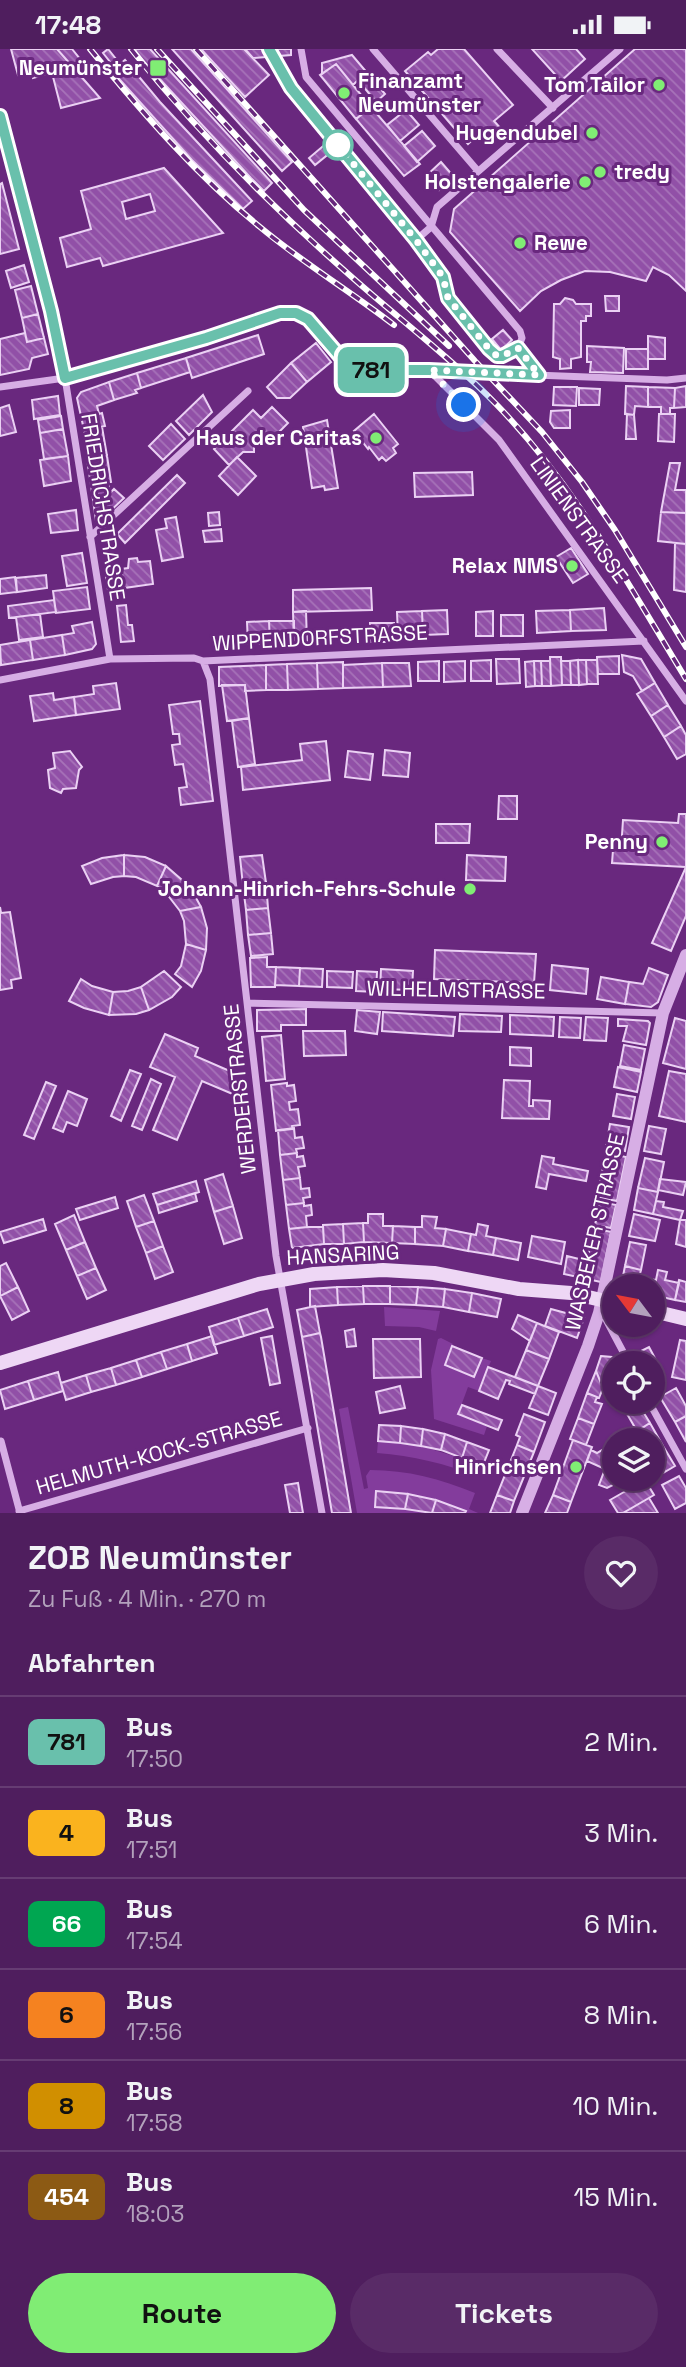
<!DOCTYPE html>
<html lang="de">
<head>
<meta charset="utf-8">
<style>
  :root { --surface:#4f1e5e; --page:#592b67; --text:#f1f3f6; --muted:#b3a2bc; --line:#663c73; --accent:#80ed74 }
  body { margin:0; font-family:"Space Grotesk",sans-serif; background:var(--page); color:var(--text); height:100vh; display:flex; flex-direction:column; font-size:26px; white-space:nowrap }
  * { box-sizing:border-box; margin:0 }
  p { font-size:23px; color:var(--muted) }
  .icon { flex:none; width:38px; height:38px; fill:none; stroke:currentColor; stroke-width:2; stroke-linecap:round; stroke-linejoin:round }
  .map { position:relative; height:1464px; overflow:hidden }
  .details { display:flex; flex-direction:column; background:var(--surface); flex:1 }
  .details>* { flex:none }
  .badge { padding:0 14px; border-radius:10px; font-size:24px; line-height:46px }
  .needle { width:46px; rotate:302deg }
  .tools { position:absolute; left:602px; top:1225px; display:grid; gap:14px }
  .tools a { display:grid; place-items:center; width:63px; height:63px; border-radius:50%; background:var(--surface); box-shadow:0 2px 5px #0004,0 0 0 2px var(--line); font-size:35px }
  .you { position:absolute; width:35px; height:35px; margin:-18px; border:5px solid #fff; border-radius:50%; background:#1a73e8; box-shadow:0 0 0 10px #1a73e833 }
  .map>.badge { position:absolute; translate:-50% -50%; box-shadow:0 0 0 4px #fff }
  h2 { padding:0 28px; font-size:26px; line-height:63px }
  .round { display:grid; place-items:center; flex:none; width:74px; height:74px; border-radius:37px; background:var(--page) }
  .head { display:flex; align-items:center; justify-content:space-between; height:119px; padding:0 28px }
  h1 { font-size:33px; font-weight:700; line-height:52px }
  .cta { display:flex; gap:14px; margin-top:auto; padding:14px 28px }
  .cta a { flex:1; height:80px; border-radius:42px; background:var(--accent); color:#111; font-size:28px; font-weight:700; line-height:80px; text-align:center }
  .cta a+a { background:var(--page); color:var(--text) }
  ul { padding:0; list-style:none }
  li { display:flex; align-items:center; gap:21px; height:91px; padding:0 28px; border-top:2px solid var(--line) }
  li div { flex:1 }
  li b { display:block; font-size:26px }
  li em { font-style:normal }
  li .badge { min-width:77px; font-weight:700; text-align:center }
  .status { display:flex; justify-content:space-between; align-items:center; height:49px; padding:0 35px; background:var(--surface); direction:ltr }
  .status svg { height:19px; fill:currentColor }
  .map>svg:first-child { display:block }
  .green { fill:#833c9c }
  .building { fill:url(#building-back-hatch); stroke:#ebd1f4; stroke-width:2; fill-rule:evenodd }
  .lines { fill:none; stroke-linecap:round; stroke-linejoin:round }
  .minor-tunnel { stroke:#804891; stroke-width:7; stroke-dasharray:7 3.5; stroke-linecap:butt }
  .minor { stroke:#d7aee5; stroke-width:7 }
  .tertiary { stroke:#d7aee5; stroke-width:12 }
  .secondary { stroke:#eed7f5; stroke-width:14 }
  .rail-casing { stroke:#fff; stroke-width:6 }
  .rail { stroke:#69287e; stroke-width:3.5; stroke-dasharray:10; stroke-linecap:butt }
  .line-casing { stroke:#fff; stroke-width:16 }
  .line { stroke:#69c0ac; stroke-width:10 }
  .walk { stroke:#fff; stroke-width:7; stroke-dasharray:0 12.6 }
  .poi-dot { fill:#80ed74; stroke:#69287e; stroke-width:2.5 }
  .stop-dot { fill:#fff; stroke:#69c0ac; stroke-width:3.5 }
  .labels { text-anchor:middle; stroke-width:6; stroke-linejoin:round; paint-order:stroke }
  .poi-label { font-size:21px; font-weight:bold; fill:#fff; stroke:#69287e; text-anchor:end }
  .street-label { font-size:21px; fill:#fff; stroke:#69287e }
</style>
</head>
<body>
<div class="status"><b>17:48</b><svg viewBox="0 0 49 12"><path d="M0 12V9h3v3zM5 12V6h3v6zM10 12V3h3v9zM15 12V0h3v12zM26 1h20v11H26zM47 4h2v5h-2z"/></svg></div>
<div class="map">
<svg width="686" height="1464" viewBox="0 0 686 1464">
  <defs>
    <pattern id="building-back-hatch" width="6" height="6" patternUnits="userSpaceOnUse" patternTransform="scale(1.75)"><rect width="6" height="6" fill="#9150a7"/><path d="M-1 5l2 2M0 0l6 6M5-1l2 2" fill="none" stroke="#a773b9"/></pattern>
  </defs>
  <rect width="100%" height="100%" fill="#69287e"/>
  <!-- green -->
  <path class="green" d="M384,1258L440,1262L436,1282L419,1278L385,1277Z
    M441,1289L453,1295L445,1317L474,1328L482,1309L491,1312L479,1342L468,1338L458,1365L487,1377L484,1386L434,1370L431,1321L438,1290Z
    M348,1358L364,1440L368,1439L366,1427L370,1421C408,1421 440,1430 475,1444L469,1460L478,1464H357L339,1360Z
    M378,1392L421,1397L483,1416L478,1428C445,1414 413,1407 377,1404Z"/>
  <!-- building -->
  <path class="building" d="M11,0H57L100,49L61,59L50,16L45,18L47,25L33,29L31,22L18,26Z
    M57,0H72L80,10L72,17Z
    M108,0L124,20L119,24L103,4Z
    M137,0H150L272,134L264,142L251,129L145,14L135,1Z
    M172,0H191L292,113L282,122Z
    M201,0H244L269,26L245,48Z
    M245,0H291V6L253,9Z
    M438,0H464L513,56L494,72L504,83L492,92L483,81L468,95L405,22L428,3L431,6Z
    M532,0H576L585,10L561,32Z
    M635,0H686V242L669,226L653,218L646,232L610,223L585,222L561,231L541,242L520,262L450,183L454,160Z
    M352,6L385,45L376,53L358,31L353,36L336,15L322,25V14Z
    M125,11L160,53L252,152L243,160L192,111L112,22Z
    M336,15L371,58L356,70L320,26Z
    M371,58L420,115L404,127L356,70Z
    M406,61L419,76L400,92L387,76Z
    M341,82L347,90L315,116L309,109Z
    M422,82L435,97L417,113L404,97Z
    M441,113L454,128L439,141L426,127Z
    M164,119L223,184L103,217L100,209L67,218L60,189L91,180L81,142ZM150,145L155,162L126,170L122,153Z
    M2,134L19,200L0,205V135Z
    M24,216L29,233L11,239L6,222Z
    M31,237L38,265L22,269L15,241Z
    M605,247H619V262H606Z
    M565,249L573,251L576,255H591V267H586V272H581V308L571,310V319L560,320V310L553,308L554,255H560Z
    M38,265L44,289L27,293L22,269Z
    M503,281L512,291L501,301L492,290Z
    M25,284L27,293L44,289L48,305L32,309L29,320L0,326V290Z
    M258,286L264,305L192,329L186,309Z
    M648,287L665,289V310H648Z
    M316,294L331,313L307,333L291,314Z
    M587,297L624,299L623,324L590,323L591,313H587Z
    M626,300H648V320H626Z
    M186,309L190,323L141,339L137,324Z
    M291,314L307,333L290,349H277L267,338Z
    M137,324L141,339L135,341L137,344L114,351L109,333Z
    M109,333L114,351L97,357L99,365L102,364L105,377L84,381L77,349L81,343Z
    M626,337L648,338V358L635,357L634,366L625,365Z
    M686,337V358L674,359L675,339Z
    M554,338H577L576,357L553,356Z
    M648,338L675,339L674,359H670V365H661V358H648Z
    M579,339L600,340L599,356H579Z
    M203,346L212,363L189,386L176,372Z
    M58,347L60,366L34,370L32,351Z
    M9,356L16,383L0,387V359Z
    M272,358L288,374L272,390L264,382L254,392V403H243L229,416L214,400L253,361L261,369Z
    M570,361V379H554L550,373L551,362Z
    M374,365L398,395L393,399L396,404L386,412L382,408L379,411L369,398L368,400L354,382Z
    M627,365L634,366L636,390H626Z
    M659,365H675L674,393L658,392Z
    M61,367L63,380L40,384L38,371Z
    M327,371L338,439L325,441L324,437L312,439L303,378Z
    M171,375L185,390L163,411L149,397Z
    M102,378L107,407L88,410L84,381Z
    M63,380L68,407L44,410L40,384Z
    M68,407L71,432L44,437L40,411Z
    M107,407L111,433L91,436L87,410Z
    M237,408L256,427L238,446L219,427Z
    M670,414H680L675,441H686V464L661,463Z
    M472,423L473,446L415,448L414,424Z
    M177,426L185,434L125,494L117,485Z
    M108,434L110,444L114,440L124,449L104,468L96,472L91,436Z
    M76,461L78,481L51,484L48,465Z
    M219,463L220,476L209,477L208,464Z
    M661,463L686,464V495L658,492Z
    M176,468L183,508L162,512L156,481L167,479L165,470Z
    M221,480L222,492L205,493L203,482Z
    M675,494L686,495V543L674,541Z
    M571,499L588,525L573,534L556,508Z
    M82,504L87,534L67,537L62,507Z
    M137,509L138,513L150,512L153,535L124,539L122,525L108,527L107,522L128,519L129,510Z
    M122,525L125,546L109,548L106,527Z
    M46,526L47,539L17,543L16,529Z
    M15,528L17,543L0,545V530Z
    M87,538L90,560L56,564L53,542Z
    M371,539L372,561L293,563V541Z
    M54,551L56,563L9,569L8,557Z
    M126,556L128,576H132L134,592L121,593L117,557Z
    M604,559L606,581L571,582L570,561Z
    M447,561L448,585L423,586L422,562Z
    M570,561L571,582L537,584L536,562Z
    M306,562L307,594H294L293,563Z
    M422,562L423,586L398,587L397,563Z
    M493,562V587H476V563Z
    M40,565L43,588L19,591L16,568Z
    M501,566H523V587H501Z
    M269,572H294V594H270Z
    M269,572L270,594L248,595L247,573Z
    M92,573L96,595L92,600L65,606L62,586L74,584L72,577Z
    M370,574H394V593H370Z
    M62,586L65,606L33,611L30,591Z
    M30,591L33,611L1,616L0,596Z
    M622,606L641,610L655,634L642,642L633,627L624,623Z
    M619,607V625H598L597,608Z
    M550,608H561L562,636L551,637Z
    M496,610H519L520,634L497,635Z
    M491,611V632H471V612Z
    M578,611H586L587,635L579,636Z
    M578,611L579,636H571L570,612Z
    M586,611H597L598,635H587Z
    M439,612V632H418V613Z
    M465,612V632L444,633V613Z
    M534,612H541L542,637H535Z
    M534,612L535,637L526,638L525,613Z
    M541,612H550L551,637H542Z
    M561,612H570L571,636H562Z
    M343,613V639L318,640L317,614Z
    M317,614L318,640L288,641L287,615Z
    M382,614L383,638L343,639V616Z
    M382,614H409L411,637L383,638Z
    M287,615L288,641H266V616Z
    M266,616V641L245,642V636L219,637V618Z
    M116,634L120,660L76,666L74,648L94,645L93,637Z
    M655,634L668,656L651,667L637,645Z
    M222,636H245L249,669L227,672Z
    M53,644L54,651L74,648L76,666L34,672L30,647Z
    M200,652L213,752L181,756L179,739L187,738L183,715L175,716L172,696L180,695L179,685H173L169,656Z
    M668,656L681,677L664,688L651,667Z
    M249,669L255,715L238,718L232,672Z
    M681,677L686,686V705L677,710L664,688Z
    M326,692L330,731L243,741L241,718L302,711L300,695Z
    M385,701L410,704L408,728L383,726Z
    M70,702L82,718L79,721L76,739L63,740L61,744L50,739L48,721L55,719L53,704Z
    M348,702L373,705L370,731L345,728Z
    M499,747H517V770H498Z
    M679,765H686V818L612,814L613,801H621L623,771L678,774Z
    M436,775H470L469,794H436Z
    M124,806L145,808L166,817L157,837L136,828L124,827Z
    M124,806V827L113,828L91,835L82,817L102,809Z
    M262,806L266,834L243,837L240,808Z
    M467,806L506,808L505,832L466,831Z
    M166,817L190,838L201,858L180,862L166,844L157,837Z
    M686,818V867L671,902L652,894Z
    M266,834L268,859L246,861L243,837Z
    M0,858L1,864L10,863L21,929L11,931L12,939L0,941Z
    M201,858L207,879L206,901L186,895L184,872L180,862Z
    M268,859L271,884L248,886L246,861Z
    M271,884L273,905L251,907L248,886Z
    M186,895L206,901L201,922L192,938L175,925L181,917Z
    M435,901L536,905L534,934L434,930Z
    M267,908V918H276L275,938H251L250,909Z
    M552,916L588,920L586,945L550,941Z
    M276,918L300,919L299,937L275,936Z
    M300,919L323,920L322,938L299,937Z
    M649,919L668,926L658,953L651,958L625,955L629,933L643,935Z
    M381,920L413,922L412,941L380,940Z
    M164,922L181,938L172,948L149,961L141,938Z
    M327,922L353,923L352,939L327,938Z
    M357,922L377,923L376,943L356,942Z
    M601,928L629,933L625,955L597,950Z
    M81,930L92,937L113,943L109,966L84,959L69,952Z
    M141,938L149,961L136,965L109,966L113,943L128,942Z
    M306,960V976H281V982H257V961Z
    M357,961L380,963L377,985L355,982Z
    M383,963L455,968L453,987L382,982Z
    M460,965L502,967L501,983L459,982Z
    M510,966L554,968L553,987L510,985Z
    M560,968L581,969L580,989L559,988Z
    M586,968L608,969L606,992L584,991Z
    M675,969L686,972V1020L663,1014Z
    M618,970L648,972L650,974L646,996L623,992L627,977H618Z
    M303,982H345L346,1006L304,1007Z
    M165,985L198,999L195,1007L232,1023L237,1044L235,1046L202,1032L177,1091L153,1081L175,1028L150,1018Z
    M281,986L285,1030L266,1032L262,988Z
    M624,996L645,1000L641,1021L620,1017Z
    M510,998L531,999V1017L510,1016Z
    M618,1018L641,1023L637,1043L614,1038Z
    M130,1021L141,1025L121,1072L111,1067Z
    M669,1022L686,1025V1073L659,1067Z
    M151,1030L161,1035L142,1081L132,1077Z
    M504,1031L530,1032L529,1057H533V1051L550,1052L549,1070L502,1069Z
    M46,1033L56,1037L34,1090L24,1086Z
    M287,1034V1037L294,1036L296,1052L289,1053L290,1061L298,1060L300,1076L292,1077L293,1080L276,1082L271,1036Z
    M68,1042L87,1050L77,1077L67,1073L63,1083L53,1079Z
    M617,1045L635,1048L631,1070L613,1067Z
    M610,1075L629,1078L625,1102L606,1098Z
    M649,1077L666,1080L661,1105L644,1102Z
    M294,1079L295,1089L302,1088L304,1099L296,1100L297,1104L280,1106L278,1081Z
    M297,1104V1108L303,1107L305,1117L298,1118L300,1129L283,1131L280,1106Z
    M606,1104L626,1108L617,1152L597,1148Z
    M542,1107L554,1109L553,1115L588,1122L586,1132L549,1125L546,1140L536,1138Z
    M645,1109L664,1113L658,1143L638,1139Z
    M223,1125L233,1157L214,1163L205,1131Z
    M300,1129L301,1140L309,1139L310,1148L303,1149L304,1154L286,1156L283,1131Z
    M660,1130L686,1133L683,1146L658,1141Z
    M196,1132L199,1143L157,1156L153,1145Z
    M638,1139L658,1143L653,1165L634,1161Z
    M195,1144L197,1152L159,1164L157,1156Z
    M144,1146L154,1172L136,1178L127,1152Z
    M115,1148L118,1159L80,1171L76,1160Z
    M656,1152L664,1153L663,1158L683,1162L680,1171L653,1165Z
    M600,1153L616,1156L611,1179L595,1176Z
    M304,1154V1157L311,1156L312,1166L306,1167L307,1178L289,1180L286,1156Z
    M233,1157L242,1189L224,1195L214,1163Z
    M368,1165H383V1177H393L392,1194L364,1193L363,1174H368Z
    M634,1165L660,1171L655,1192L629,1187Z
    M74,1166L85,1193L66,1201L55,1175Z
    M422,1167L437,1168L435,1179L446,1180L443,1197L415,1195V1178H422Z
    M43,1170L46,1181L4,1194L0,1183Z
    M680,1171H686V1198L676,1195Z
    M154,1172L163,1197L146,1204L136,1178Z
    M363,1174L364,1193L344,1195L343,1175Z
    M343,1175L344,1195H324L323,1176Z
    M478,1175L488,1177L486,1187L496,1189L493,1206L468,1202L471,1185L476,1186Z
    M393,1177L415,1178V1195L392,1194Z
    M307,1178H323L324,1195L292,1199L289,1180Z
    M594,1179L611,1183L601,1233L564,1225L567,1207L587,1212Z
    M446,1180L471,1185L468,1202L443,1197Z
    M532,1187L565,1193L561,1215L528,1208Z
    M496,1189L521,1194L518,1211L493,1206Z
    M85,1193L96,1219L77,1227L66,1201Z
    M630,1193L646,1196L641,1221L625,1217Z
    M163,1197L173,1223L155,1230L146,1204Z
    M6,1214L18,1238L0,1247V1217Z
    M625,1217L641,1221L639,1228L656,1231L653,1246V1237H621Z
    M96,1219L106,1241L87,1250L77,1227Z
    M658,1221L667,1223L665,1231L679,1234L675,1251L653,1246Z
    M679,1231L686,1233V1253L675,1251Z
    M363,1237L364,1255L338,1256L337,1238Z
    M363,1237H390V1255H364Z
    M390,1237L418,1238L416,1256L390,1255Z
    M18,1238L29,1262L12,1271L0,1247Z
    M337,1238L338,1256L310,1258V1240Z
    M418,1238L445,1240L443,1258L416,1256Z
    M445,1240L472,1244L469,1263L443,1258Z
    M472,1244L501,1250L497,1268L469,1263Z
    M315,1257L320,1284L302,1288L297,1261Z
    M267,1260L273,1278L244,1287L238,1269Z
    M551,1260L584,1269L577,1289L545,1277Z
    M518,1266L537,1274L530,1292L512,1280Z
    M238,1269L244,1287L214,1296L209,1278Z
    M537,1274L559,1283L549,1310L526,1301Z
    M354,1280L356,1297L347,1298L345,1282Z
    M320,1284L321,1288L351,1464H332L302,1288Z
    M212,1287L217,1304L192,1312L187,1295Z
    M272,1287L280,1334L270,1336L261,1289Z
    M373,1290H420L421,1328L374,1329Z
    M680,1291L686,1292V1331L672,1328Z
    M187,1295L192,1312L167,1320L161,1303Z
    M452,1297L482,1309L474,1328L445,1316Z
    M649,1298L664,1326L653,1332V1314H637L633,1306Z
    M526,1301L549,1310L538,1337L515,1328Z
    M161,1303L167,1320L142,1328L136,1311Z
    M601,1307L612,1308L615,1314L614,1339H603L596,1322Z
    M136,1311L142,1328L116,1336L111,1319Z
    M488,1318L538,1337L535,1345L509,1335L510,1332L506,1331L498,1350L479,1342Z
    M111,1319L116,1336L91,1343L86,1326Z
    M596,1322L603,1339L599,1349L587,1344Z
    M58,1323L63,1342L34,1351L28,1332Z
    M86,1326L91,1343L66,1351L61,1334Z
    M28,1332L34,1351L5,1360L0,1341Z
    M400,1337L405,1359L380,1364L376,1343Z
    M538,1337L556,1344L548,1366L529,1359Z
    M676,1339L686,1357V1367L675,1373L660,1348Z
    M587,1344L597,1348L595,1353L602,1355L594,1375L578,1369Z
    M632,1353H637L650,1374L637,1382L623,1358Z
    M462,1356L502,1371L498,1381L458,1365Z
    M524,1365L545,1373L534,1403L517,1396L520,1388L516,1386Z
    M686,1367V1393L675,1373Z
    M578,1369L594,1375L586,1396L570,1390Z
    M650,1374L663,1397L653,1403V1391H638L634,1384Z
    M379,1376L401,1377L400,1394L378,1392Z
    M401,1377L423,1380L421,1397L400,1394Z
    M423,1380L445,1385L441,1401L421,1397Z
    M445,1385L467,1393L462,1409L441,1401Z
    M573,1391L592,1398L571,1453L553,1446Z
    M467,1393L489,1401L483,1416L462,1409Z
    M517,1396L534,1403L514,1452L497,1446Z
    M663,1397L675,1417L656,1428L653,1422V1403Z
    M607,1398L614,1411V1430H625L607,1439L599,1436L605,1420L587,1412L591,1401L597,1404Z
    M679,1427L686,1439V1454L675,1460L662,1436Z
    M645,1431L654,1446L623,1464H618L610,1451Z
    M298,1434L303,1464H290L285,1436Z
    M376,1442L408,1445L405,1460L375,1458Z
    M408,1445L436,1451L432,1464L405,1460Z
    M497,1446L514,1452L510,1464H490Z
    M553,1446L571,1453L567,1464H545Z
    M649,1449L658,1464H623Z
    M436,1451L466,1462L465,1464H432Z"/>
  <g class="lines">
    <!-- minor-tunnel -->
    <path class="minor-tunnel" d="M269,0L274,9
      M329,84L339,97"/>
    <!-- minor -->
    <path class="minor" d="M301,0L306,28L520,282L522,289L518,299L502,307H497L489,300L448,249L443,228L416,191L339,97
      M373,0L478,122
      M497,0L553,59
      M274,9L291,39L329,84
      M0,66L51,262L65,329L110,610
      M416,191L431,178L437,158L620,0
      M518,299L539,326
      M430,322L499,391L686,652
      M0,338L65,329L227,282L280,264H296L308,270L345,313L357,321L429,322L667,331L686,329
      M90,488L248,342
      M203,612L210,630L276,1207L322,1464
      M0,631L110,610L194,609L203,612L644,592
      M248,954L663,964
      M602,1263L629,1314
      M649,1353L686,1420
      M1,1392L20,1464
      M19,1462L308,1379"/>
    <!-- tertiary -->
    <path class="tertiary" d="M522,1464L588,1297L599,1264L663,964L686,906"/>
    <!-- secondary -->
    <path class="secondary" d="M653,1262L686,1270
      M0,1314L259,1235L314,1225L383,1221L434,1224L519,1240L571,1244L614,1254"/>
    <!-- rail casing -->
    <g class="rail-casing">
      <path id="rail" d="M90,0C142,63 196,126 260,178C303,214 350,242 394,276
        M131,0C195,80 268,154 345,222C395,267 449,307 496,355C574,435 628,535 686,630
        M157,0L304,161L449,297
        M196,0L475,312L542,383L582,433L615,481L686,598"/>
    </g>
    <!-- rail -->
    <use href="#rail" class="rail"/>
  </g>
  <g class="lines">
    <!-- line casing -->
    <g class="line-casing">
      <path id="line" d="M0,67L51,262L65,329L206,289L280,264H296L308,270L345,313L357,321H429L539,326L518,299L502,307H497L489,300L448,249L443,228L416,191L291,39L269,0"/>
    </g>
    <!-- line -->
    <use href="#line" class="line"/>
    <!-- walk -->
    <path class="walk" d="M338,96L416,191L443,228L448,249L489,300L497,307H502L518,299L539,326L429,321L464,356"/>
  </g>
  <!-- markers -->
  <g class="poi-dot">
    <rect x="149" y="10" width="18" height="18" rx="3.5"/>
    <circle cx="659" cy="36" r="7"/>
    <circle cx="344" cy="44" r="7"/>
    <circle cx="592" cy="84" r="7"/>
    <circle cx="600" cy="123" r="7"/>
    <circle cx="585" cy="133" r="7"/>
    <circle cx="520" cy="194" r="7"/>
    <circle cx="376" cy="389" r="7"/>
    <circle cx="572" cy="517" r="7"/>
    <circle cx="662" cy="793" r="7"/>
    <circle cx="470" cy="840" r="7"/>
    <circle cx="576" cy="1418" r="7"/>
  </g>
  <circle class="stop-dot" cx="338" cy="96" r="14"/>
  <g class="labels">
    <!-- poi labels -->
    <g class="poi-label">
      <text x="142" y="26">Neumünster</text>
      <text x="358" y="39" text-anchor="start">Finanzamt<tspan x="358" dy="24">Neumünster</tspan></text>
      <text x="645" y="43">Tom Tailor</text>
      <text x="578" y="91">Hugendubel</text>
      <text x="614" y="130" text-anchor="start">tredy</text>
      <text x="571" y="140">Holstengalerie</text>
      <text x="534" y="201" text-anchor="start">Rewe</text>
      <text x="362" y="396">Haus der Caritas</text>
      <text x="558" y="524">Relax NMS</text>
      <text x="648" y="800">Penny</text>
      <text x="456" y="847">Johann-Hinrich-Fehrs-Schule</text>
      <text x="562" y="1425">Hinrichsen</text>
    </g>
    <!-- street labels -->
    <g class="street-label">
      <text transform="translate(103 458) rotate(81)" y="7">FRIEDRICHSTRASSE</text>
      <text transform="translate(579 471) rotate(54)" y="7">LINIENSTRASSE</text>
      <text transform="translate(320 589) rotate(-3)" y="7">WIPPENDORFSTRASSE</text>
      <text transform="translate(456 941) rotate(1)" y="7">WILHELMSTRASSE</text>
      <text transform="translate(240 1040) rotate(-96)" y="7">WERDERSTRASSE</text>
      <text transform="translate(595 1183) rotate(-77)" y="7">WASBEKER STRASSE</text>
      <text transform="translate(343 1206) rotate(-3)" y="7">HANSARING</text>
      <text transform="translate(159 1404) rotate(-16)" y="7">HELMUTH-KOCK-STRASSE</text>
    </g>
  </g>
</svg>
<div class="tools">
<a><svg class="needle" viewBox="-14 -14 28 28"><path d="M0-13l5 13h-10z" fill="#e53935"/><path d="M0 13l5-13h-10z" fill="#b3a2bc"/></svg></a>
<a><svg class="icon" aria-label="locate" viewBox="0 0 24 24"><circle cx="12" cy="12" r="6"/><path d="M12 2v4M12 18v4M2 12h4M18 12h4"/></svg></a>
<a><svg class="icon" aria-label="layers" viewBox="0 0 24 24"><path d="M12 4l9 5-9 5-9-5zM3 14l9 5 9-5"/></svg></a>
</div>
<div class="you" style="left:464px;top:356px"></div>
<b class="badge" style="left:371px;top:321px;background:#69c0ac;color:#111">781</b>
</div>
<section class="details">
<div class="head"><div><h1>ZOB Neumünster</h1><p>Zu Fuß · 4 Min. · 270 m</p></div><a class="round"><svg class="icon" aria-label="heart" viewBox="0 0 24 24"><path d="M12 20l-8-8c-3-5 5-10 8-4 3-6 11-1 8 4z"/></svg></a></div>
<h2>Abfahrten</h2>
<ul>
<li><span class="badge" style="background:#69c0ac;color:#111">781</span><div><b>Bus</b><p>17:50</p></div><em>2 Min.</em></li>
<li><span class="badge" style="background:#fab31e;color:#111">4</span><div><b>Bus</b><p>17:51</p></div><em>3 Min.</em></li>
<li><span class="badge" style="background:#00a651;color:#fff">66</span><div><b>Bus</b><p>17:54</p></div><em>6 Min.</em></li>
<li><span class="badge" style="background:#f58220;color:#111">6</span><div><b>Bus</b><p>17:56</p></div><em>8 Min.</em></li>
<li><span class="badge" style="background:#d18f00;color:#111">8</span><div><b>Bus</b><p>17:58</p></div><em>10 Min.</em></li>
<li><span class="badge" style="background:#8c5a14;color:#fff">454</span><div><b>Bus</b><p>18:03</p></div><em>15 Min.</em></li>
</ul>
<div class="cta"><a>Route</a><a>Tickets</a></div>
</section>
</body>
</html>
